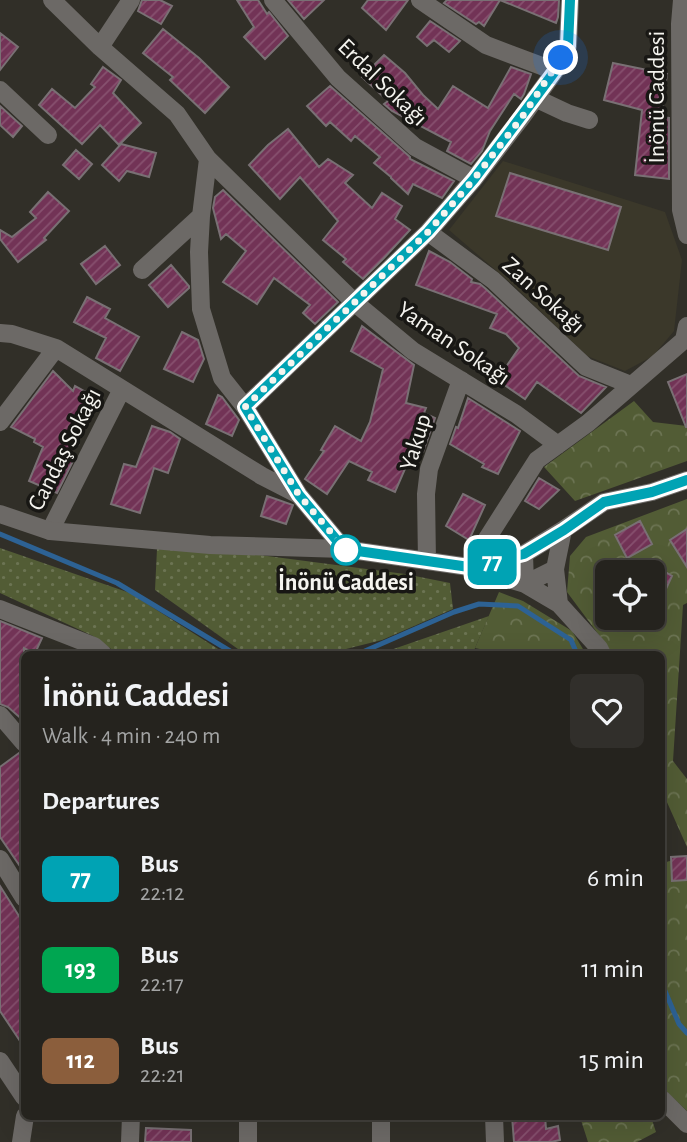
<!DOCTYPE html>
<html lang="en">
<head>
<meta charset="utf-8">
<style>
  :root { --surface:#25231e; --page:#312f2b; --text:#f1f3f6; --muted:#a3a4a4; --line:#42403c }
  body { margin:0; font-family:"Alegreya Sans",sans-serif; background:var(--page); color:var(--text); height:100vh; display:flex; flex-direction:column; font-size:26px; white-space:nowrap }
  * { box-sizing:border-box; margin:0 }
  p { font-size:23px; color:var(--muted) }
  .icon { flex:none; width:38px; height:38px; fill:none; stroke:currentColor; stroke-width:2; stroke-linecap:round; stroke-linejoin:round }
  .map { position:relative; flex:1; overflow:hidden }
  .sheet { position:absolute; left:21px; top:651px; width:644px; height:469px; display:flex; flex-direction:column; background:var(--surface); border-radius:10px; box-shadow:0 7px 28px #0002,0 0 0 2px var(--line) }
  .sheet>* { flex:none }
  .badge { padding:0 14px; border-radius:10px; font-size:24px; line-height:46px }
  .controls { position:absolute; left:595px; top:560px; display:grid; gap:14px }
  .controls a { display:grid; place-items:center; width:70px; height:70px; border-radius:10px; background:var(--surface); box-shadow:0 7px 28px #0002,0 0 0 2px var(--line); font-size:35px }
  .you { position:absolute; width:35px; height:35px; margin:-18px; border:5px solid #fff; border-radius:50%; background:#1a73e8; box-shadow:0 0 0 10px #1a73e833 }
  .map>.badge { position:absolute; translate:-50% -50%; box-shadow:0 0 0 4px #fff }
  h2 { padding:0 21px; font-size:26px; line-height:63px }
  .round { display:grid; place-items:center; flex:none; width:74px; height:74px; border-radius:10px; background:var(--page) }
  .head { display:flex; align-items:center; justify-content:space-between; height:119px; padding:0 21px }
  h1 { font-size:33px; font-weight:700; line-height:52px }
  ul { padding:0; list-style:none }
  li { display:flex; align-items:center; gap:21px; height:91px; padding:0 21px }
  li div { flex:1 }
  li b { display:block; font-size:26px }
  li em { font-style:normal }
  li .badge { min-width:77px; font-weight:700; text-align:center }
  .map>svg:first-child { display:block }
  .built { fill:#3b382a }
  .grass { fill:url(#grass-dots) }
  .forest { fill:url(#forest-crowns); fill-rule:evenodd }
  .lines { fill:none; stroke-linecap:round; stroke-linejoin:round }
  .stream { stroke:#2d6294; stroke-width:5 }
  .building { fill:url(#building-hatch); stroke:#797074; stroke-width:2 }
  .minor { stroke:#6c6966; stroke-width:18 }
  .tertiary { stroke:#6c6966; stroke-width:18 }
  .line-casing { stroke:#fff; stroke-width:16 }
  .line { stroke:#00a3b4; stroke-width:10 }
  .walk { stroke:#f5f4ef; stroke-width:7; stroke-dasharray:0 12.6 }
  .stop-dot { fill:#fff; stroke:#00a3b4; stroke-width:3.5 }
  .labels { text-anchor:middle; stroke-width:7; stroke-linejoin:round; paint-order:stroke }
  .street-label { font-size:24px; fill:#f5f4ef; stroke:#181714 }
  .stop-label { font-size:24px; font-weight:bold; fill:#f5f4ef; stroke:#181714 }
</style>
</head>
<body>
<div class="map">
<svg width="687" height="1142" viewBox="0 0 687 1142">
  <defs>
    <pattern id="grass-dots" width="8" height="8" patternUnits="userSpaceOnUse" patternTransform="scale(1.75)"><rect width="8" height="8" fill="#525c35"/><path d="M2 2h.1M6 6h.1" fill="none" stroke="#6c7453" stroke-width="1.8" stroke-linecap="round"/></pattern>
    <pattern id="forest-crowns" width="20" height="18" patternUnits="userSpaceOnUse" patternTransform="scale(1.75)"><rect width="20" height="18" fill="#525c35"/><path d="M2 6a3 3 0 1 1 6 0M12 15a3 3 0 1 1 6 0" fill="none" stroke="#6c7453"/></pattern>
    <pattern id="building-hatch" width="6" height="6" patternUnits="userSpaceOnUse" patternTransform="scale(1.75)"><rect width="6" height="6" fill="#723356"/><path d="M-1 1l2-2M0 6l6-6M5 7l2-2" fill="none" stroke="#87516f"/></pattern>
  </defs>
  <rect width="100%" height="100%" fill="#312f28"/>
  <!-- built -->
  <path class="built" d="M503,161L665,212L682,260L674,331L653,356L625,371L587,356L514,286L449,230Z"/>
  <!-- grass -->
  <path class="grass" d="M0,548L130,593L226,654H118L93,636L0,593Z
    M157,549L245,553L405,574L450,583L453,609L382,640L326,654H245L155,590Z
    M489,616L475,648L473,654H379Z"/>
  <!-- forest -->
  <path class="forest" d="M634,401L653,422L687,426V461L575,501L544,467Z
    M687,499V603L683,605L673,761L687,779V847L662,791V654H613L567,592L570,556L586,537ZM607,572H653V618H607Z
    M499,592L523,601L572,631L586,654H503L475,648Z
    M687,857V1111L662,1087V863Z
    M580,1117H651L656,1132L637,1142H588Z"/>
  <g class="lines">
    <!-- stream -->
    <path class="stream" d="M0,534L117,583L235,654
      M358,654L454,612L479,604L518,606L571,640L577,654
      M662,984L679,1024L687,1033"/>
  </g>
  <!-- building -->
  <path class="building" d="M142,0H160L172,6L161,24L138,11Z
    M237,0H258L267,14L269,12L288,36L265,59L244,37L254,27Z
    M288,0H324L304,19Z
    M368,0H408L386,30L362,8Z
    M447,0H559L558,17L556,23L500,0L484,26L479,22L476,24L444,3Z
    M430,21L460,41L449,52L434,40L427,46L417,37Z
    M163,29L199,58L229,87L205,113L170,80L173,77L143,53Z
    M0,33L18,47L0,70Z
    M384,55L405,73L423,95L438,109L453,86L488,108L511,67L531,74L524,94L521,99L514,94L490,131L482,151L471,164L447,151L451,142L392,111L384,104L388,101L362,77Z
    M613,63L667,74L661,117L669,118V179L635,175L642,110L604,100Z
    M103,67L121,80L113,93L141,123L119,145L100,125L82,144L39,105L52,89L75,108L95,87L91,84Z
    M330,86L410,157V159L454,181L442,198L413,184L408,194L391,178V177L374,163L380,157L355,136L351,141L330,122L326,126L307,106Z
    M0,106L22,126L13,137L0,125Z
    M288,129L319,167L328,159L353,175L345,183L372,208L382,193L402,206L395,219L410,230L384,258L363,279L343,262L346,259L323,240L338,221L300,177L280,199L249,165L268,145Z
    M121,144L156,153L149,177L127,171L119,181L102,165Z
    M76,150L92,164L79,179L63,165Z
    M510,173L621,207L608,250L496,216Z
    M223,190L338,302L315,324L303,313L310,305L274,278L257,304L223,282L246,251L226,234L221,239L213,208L215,197Z
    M48,192L69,211L44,238L46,240L18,262L0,239V230L12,237L36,218L30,212Z
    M105,246L120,265L96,284L81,264Z
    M429,251L450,262L472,279L471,282L480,284L486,289L579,376L606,387L581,413L537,382L525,399L497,380L519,348L506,334L490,328L497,314L416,285Z
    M171,265L189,286V288L168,307L149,285Z
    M87,297L110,309L105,318L139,337L120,371L96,358L106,338L74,322Z
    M362,326L414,365L406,403L426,408L424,413L435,418L423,452L414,448L395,492L368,480L372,472L349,461L327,494L305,479L324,451L321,450L335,426L361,441L370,422L383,369L351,351Z
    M182,332L198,340L204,359L193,382L164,369Z
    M53,371L73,391L75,386L98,399L74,443L78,445L63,457L73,461L57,493L29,481L43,447L34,442L35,439L11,427Z
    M687,374V427H686L668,382Z
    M218,395L222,397L239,420L232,436L206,424Z
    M468,398L520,431L498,474L482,467L484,464L450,444L456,427L458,428Z
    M152,426L170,432L180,439L168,473L154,468L140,513L111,504L124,464L136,467Z
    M539,478L559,490L539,509L525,501Z
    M463,494L485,505L469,540L446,526Z
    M267,496L293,505L286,524L261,516Z
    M640,521L652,544L627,558L615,535Z
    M687,529V567L670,540Z
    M653,565L672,576L653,617Z
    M0,621L42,638L36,651L33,650L32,652L24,648V721L8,707L0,704Z
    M19,753L24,754V872L0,837V767Z
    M687,856V880L672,881L671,857Z
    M0,886L24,924V1047L0,1011Z
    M512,1116H545L546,1129L558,1126L560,1140L551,1142H514Z
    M146,1128L191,1130V1142H145Z"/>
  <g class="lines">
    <!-- minor -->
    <path class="minor" d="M52,0L100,47L177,114L208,159L201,216L199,252L201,309L222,378L245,407L299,495
      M273,0L338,78L415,147L474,179
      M420,0L486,45L555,71
      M682,0L680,24L681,210L687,235
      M100,47L131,0
      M0,90L48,135
      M535,98L567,113L589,120
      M208,159L354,302L413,351L516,414L558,445
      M428,232L493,280L586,367L631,385
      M142,270L201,216
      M0,333L12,334L56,348L262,476L299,495L344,549
      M245,407L428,232L474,179L522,117L555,71L568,46L570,0
      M0,422L56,348
      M50,531L122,389
      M427,561L426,494L429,469L461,380
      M469,567L537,460L588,423L684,340L687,326
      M0,609L94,646L103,654
      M0,715L24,743
      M0,859L24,898
      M0,1061L24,1097
      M494,1116L495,1142
      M21,1142L25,1116
      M130,1142L131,1116
      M248,1142V1116
      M381,1142V1116"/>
    <!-- tertiary -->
    <path class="tertiary" d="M0,514L50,531L210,545L344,549L469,567L525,584L559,604L599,648L602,654
      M524,554L525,584L555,569
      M469,567L524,554L563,530L604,502L652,492L687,480
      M559,604L555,569L563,530
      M662,1099L687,1124"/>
  </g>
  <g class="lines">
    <!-- line casing -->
    <g class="line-casing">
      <path id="line" d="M570,0L568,46L555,71L535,98L474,179L428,232L245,407L299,495L344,549L469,567L524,554L564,530L604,502L652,492L687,480"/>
    </g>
    <!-- line -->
    <use href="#line" class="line"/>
    <!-- walk -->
    <path class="walk" d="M346,550L299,495L245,407L428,232L474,179L522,117L561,58"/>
  </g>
  <!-- markers -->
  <circle class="stop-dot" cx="346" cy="550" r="14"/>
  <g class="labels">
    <!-- street labels -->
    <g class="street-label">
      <text transform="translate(383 82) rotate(44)" y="8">Erdal Sokağı</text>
      <text transform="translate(656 97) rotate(-90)" y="8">İnönü Caddesi</text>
      <text transform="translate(544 295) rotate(42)" y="8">Zan Sokağı</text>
      <text transform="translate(454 343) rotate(34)" y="8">Yaman Sokağı</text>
      <text transform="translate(415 442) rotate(-73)" y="8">Yakup</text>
      <text transform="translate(64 449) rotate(-63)" y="8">Candaş Sokağı</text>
    </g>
    <!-- stop labels -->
    <g class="stop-label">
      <text x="346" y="590">İnönü Caddesi</text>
    </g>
  </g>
</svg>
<div class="controls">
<a><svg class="icon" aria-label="locate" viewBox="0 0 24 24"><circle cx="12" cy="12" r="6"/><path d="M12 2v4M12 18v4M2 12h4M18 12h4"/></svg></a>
</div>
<div class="you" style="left:561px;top:58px"></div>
<b class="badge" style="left:492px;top:562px;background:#00a3b4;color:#fff">77</b>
<section class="sheet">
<div class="head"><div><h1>İnönü Caddesi</h1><p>Walk · 4 min · 240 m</p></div><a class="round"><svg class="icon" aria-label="heart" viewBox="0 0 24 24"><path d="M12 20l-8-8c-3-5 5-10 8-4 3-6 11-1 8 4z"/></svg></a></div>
<h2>Departures</h2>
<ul>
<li><span class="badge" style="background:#00a3b4;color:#fff">77</span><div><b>Bus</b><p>22:12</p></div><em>6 min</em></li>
<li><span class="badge" style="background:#00a651;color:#fff">193</span><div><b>Bus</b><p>22:17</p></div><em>11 min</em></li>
<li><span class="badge" style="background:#8b5e3c;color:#fff">112</span><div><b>Bus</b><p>22:21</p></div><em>15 min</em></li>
</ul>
</section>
</div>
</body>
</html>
